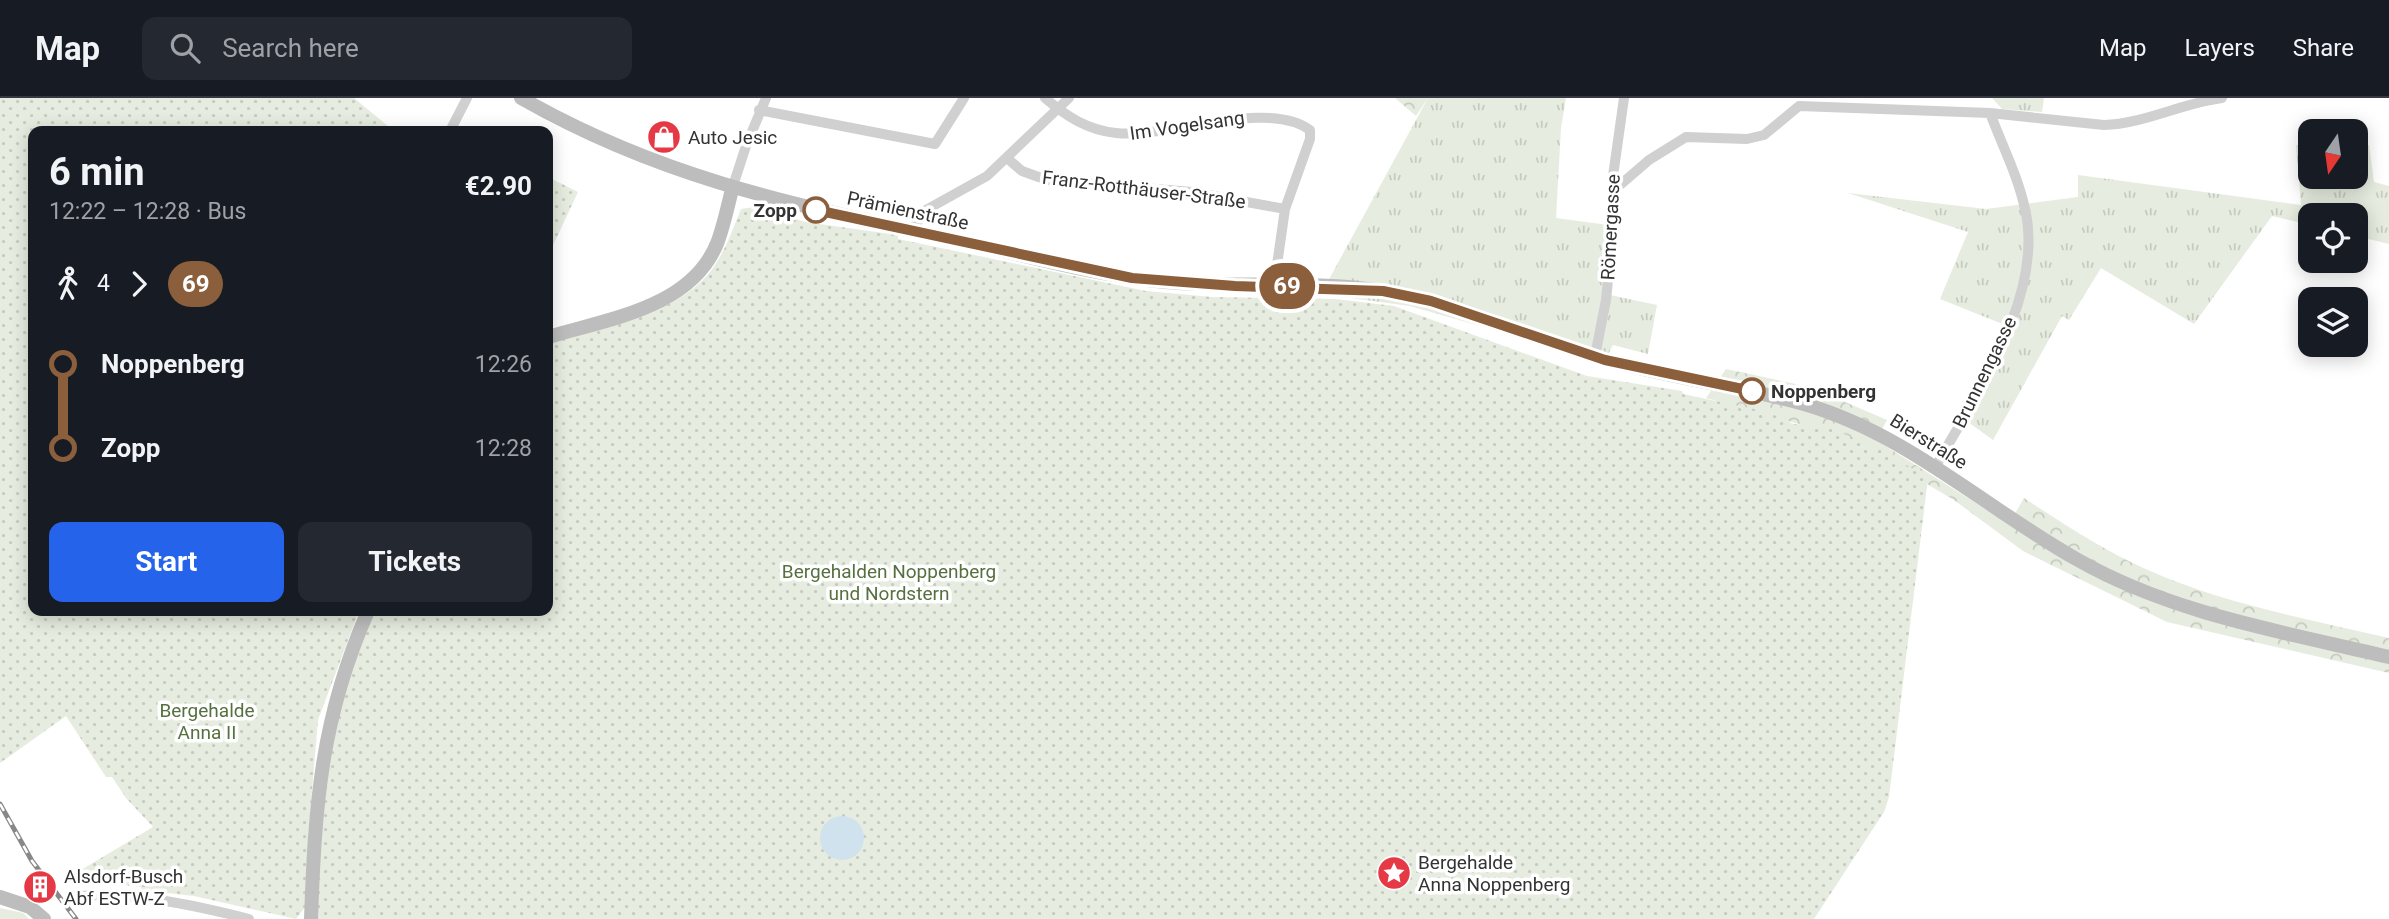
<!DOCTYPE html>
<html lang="en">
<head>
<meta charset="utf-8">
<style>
  :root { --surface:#171b24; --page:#242831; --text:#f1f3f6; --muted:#9ea1a6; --line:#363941; --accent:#2563eb }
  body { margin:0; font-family:Roboto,sans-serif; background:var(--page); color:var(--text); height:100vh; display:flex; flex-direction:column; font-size:26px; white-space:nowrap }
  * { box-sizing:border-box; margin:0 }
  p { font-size:23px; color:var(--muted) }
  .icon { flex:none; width:38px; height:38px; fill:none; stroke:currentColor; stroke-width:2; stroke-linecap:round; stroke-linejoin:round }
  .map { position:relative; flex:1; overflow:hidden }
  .panel { position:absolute; left:28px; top:28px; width:525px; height:490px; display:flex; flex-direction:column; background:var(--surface); border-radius:14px; box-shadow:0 4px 18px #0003 }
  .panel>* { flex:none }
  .badge { padding:0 14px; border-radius:23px; font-size:24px; line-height:46px }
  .needle { width:46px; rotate:193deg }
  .fabs { position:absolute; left:2298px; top:21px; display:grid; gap:14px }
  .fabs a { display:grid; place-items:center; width:70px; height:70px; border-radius:14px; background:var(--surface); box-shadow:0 4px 18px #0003; font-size:35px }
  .map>.badge { position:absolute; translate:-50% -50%; box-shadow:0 0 0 4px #fff }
  .legs { display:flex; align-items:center; gap:10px; height:77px; padding:0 21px; font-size:23px }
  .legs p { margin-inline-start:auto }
  .overview { display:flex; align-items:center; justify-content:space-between; height:119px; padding:0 21px }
  h1 { font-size:38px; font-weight:700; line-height:52px }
  .primary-button { display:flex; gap:14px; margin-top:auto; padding:14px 21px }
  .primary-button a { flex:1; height:80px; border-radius:14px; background:var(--accent); color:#fff; font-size:28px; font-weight:700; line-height:80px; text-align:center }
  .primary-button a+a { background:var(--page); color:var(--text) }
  ul { padding:0 21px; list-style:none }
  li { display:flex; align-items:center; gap:24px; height:84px; font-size:26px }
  li i { display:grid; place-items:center; width:10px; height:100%; margin:0 9px; background:currentColor }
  li i::after { content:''; width:18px; height:18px; margin:-9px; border:5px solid; border-radius:50%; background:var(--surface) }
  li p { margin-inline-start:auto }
  li:first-child i { background:linear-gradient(#0000 50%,currentColor 0) }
  li:last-child i { background:linear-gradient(currentColor 50%,#0000 0) }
  header { display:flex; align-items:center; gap:42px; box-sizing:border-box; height:98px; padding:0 35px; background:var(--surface); border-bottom:2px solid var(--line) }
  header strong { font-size:33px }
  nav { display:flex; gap:38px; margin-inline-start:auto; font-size:24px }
  .search { width:490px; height:63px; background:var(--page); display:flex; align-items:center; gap:18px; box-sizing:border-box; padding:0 24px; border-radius:14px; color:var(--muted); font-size:26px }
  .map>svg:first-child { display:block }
  .grass { fill:url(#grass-tufts) }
  .forest { fill:url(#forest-crowns) }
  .park { fill:url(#park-dots) }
  .pitch { fill:#e6ecdf }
  .water { fill:#cfe2ee }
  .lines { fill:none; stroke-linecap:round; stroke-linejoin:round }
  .street { stroke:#d0d0d0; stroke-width:10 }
  .secondary { stroke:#bdbdbd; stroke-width:14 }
  .rail-casing { stroke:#888; stroke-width:5 }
  .rail { stroke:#fff; stroke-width:2.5; stroke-dasharray:8; stroke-linecap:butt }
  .line-1-casing { stroke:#fff; stroke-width:16 }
  .line-1 { stroke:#8b5e3c; stroke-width:10 }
  .stop-1-dot { fill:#fff; stroke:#8b5e3c; stroke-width:3.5 }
  .labels { text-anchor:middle; stroke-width:7; stroke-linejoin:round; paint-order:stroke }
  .street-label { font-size:19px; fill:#333; stroke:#fff }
  .poi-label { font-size:19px; fill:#333; stroke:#fff; text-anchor:start }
  .stop-label { font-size:19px; font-weight:bold; fill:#333; stroke:#fff; text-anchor:end }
  .park-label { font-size:19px; fill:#56703f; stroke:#fff }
</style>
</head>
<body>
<header>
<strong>Map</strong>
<div class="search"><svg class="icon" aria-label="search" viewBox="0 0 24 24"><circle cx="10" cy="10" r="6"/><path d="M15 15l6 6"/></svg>Search here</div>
<nav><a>Map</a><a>Layers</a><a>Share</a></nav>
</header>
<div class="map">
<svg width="2389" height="821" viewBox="0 0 2389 821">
  <defs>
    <pattern id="grass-tufts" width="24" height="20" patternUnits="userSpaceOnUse" patternTransform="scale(1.75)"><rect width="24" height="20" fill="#e6ecdf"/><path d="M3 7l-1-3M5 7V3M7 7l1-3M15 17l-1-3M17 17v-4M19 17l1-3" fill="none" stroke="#c6cbc0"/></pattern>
    <pattern id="forest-crowns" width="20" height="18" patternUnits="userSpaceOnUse" patternTransform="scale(1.75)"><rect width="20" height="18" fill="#e6ecdf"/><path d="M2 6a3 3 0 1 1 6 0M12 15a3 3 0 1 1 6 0" fill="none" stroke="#c6cbc0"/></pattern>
    <pattern id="park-dots" width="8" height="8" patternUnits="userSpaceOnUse" patternTransform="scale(1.75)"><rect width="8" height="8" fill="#e6ecdf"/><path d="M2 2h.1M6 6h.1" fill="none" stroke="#c6cbc0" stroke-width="1.8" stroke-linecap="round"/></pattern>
  </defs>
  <rect width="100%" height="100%" fill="#fff"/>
  <!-- grass -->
  <path class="grass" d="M1428,0H1566L1561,30L1556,120L1616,128L1610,197L1657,207L1648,256L1613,247L1602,268L1522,240L1410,208L1321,196Z
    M1992,0H2044L2042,14L2002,11Z
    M2296,47H2310V79H2356V47H2369L2374,84L2389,88V146L2356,138V117H2310V127L2272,118L2194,226L2101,170L2069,222L2062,218L1993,342L1968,324L2015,231L1940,201L1968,134L1848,95L1986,111L2078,99V77L2301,107Z"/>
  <!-- forest -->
  <path class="forest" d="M1395,0H1428L1416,18Z
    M1726,271L1810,289L1887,322L1876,342L2009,426L2024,400C2064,426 2104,453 2148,472C2224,506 2308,521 2389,540V575L2167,524L2023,453L1954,402L1851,341L1706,300Z"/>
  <!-- park -->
  <path class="park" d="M0,0H354L394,33H33V513H359L318,622L308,740L306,808L296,821L194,798L141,792V789L106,785L76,788L81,772L153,729L126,700L112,679H106L66,618L0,665Z
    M548,79L578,94L548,158Z
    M760,108L805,124L898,137V141L1146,193L1212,199L1335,201L1394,208L1587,278L1682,293L1683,296L1768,314L1793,326L1825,328L1881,352L1928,380L1889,699L1884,714L1814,821H315L328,624L371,513H548V245C600,229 680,217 713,170C725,153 733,131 741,111Z"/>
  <!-- pitch -->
  <path class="pitch" d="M0,810L23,815L29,821H0Z"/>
  <!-- water -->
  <path class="water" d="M820 740a22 22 0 1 1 44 0a22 22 0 1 1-44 0Z"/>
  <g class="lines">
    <!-- street -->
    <path class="street" d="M1045,0C1066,18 1087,32 1116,35C1166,41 1267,0 1310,32V41L1285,111L1274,188
      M759,12L935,46L964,0
      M450,33L467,0
      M1008,61L1022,73L1047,82L1192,94L1285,111
      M732,91L746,48L766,0
      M1613,93L1649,62L1686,39L1747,41L1764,37L1799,8L1990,15L2104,27C2143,26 2182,5 2222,0
      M912,133L924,113L987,78L1069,0
      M1595,258L1606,202L1613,133V78L1624,0
      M1936,368C1976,296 2045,197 2025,111C2018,78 2002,47 1990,15
      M77,798C134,794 194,807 249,821"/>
    <!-- secondary -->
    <path class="secondary" d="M521,0C663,81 795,107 952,141C1022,157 1093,177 1165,184C1238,190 1311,182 1383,193C1459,205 1528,239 1601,260C1667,280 1737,287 1804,306C1908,336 1985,410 2078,462C2173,516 2284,534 2389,559
      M548,239C607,221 693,210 718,143C724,126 728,108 732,91
      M0,799L30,809L44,821
      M311,821C315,706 321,620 368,513"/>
    <!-- rail casing -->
    <g class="rail-casing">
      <path id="rail" d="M0,706L32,763L76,821"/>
    </g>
    <!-- rail -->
    <use href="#rail" class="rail"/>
  </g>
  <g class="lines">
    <!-- line-1 casing -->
    <g class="line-1-casing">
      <path id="line-1" d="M816,112L1132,180L1235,188L1383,193L1431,203L1605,262L1752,293"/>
    </g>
    <!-- line-1 -->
    <use href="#line-1" class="line-1"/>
  </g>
  <!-- icons -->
  <defs>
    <g id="shop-disc" transform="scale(1.75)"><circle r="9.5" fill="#e63946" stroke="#fff"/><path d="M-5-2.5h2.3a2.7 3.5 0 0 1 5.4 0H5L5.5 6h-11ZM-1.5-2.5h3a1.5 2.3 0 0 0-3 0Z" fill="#fff"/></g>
    <g id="sight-disc" transform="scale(1.75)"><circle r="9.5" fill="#e63946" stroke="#fff"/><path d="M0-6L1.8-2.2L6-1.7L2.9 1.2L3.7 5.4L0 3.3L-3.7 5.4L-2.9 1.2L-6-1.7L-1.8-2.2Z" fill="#fff"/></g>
    <g id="building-disc" transform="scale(1.75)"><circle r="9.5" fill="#e63946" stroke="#fff"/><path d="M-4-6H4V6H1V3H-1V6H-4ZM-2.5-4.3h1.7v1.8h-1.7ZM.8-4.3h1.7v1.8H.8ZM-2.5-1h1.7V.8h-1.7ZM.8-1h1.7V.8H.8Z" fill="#fff"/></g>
  </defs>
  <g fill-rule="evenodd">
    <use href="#shop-disc" x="664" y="39"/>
    <use href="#sight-disc" x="1394" y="775"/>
    <use href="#building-disc" x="40" y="789"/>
  </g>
  <!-- markers -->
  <g class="stop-1-dot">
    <circle cx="816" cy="112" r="12"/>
    <circle cx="1752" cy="293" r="12"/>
  </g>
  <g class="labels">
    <!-- street labels -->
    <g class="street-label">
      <text transform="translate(1187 27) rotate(-8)" y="7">Im Vogelsang</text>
      <text transform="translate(1144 91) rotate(7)" y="7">Franz-Rotthäuser-Straße</text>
      <text transform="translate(908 112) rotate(12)" y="7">Prämienstraße</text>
      <text transform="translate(1610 129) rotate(-87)" y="7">Römergasse</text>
      <text transform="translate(1984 274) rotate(-64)" y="7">Brunnengasse</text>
      <text transform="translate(1929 343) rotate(32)" y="7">Bierstraße</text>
    </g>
    <!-- poi labels -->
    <g class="poi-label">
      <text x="688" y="46">Auto Jesic</text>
      <text x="1418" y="771">Bergehalde<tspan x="1418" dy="22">Anna Noppenberg</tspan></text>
      <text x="64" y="785">Alsdorf-Busch<tspan x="64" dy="22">Abf ESTW-Z</tspan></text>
    </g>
    <!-- stop labels -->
    <g class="stop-label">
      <text x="797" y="119">Zopp</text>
      <text x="1771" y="300" text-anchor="start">Noppenberg</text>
    </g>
    <!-- park labels -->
    <g class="park-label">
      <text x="889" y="480">Bergehalden Noppenberg<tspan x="889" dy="22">und Nordstern</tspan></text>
      <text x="207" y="619">Bergehalde<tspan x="207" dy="22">Anna II</tspan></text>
    </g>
  </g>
</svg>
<div class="fabs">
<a><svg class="needle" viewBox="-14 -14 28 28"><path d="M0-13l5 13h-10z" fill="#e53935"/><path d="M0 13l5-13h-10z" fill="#9ea1a6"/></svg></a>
<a><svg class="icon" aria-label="locate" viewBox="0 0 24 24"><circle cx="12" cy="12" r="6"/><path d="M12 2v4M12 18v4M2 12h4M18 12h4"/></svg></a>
<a><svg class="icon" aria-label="layers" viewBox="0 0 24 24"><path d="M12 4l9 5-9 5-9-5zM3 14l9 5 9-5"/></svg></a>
</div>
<b class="badge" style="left:1287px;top:188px;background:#8b5e3c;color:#fff">69</b>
<section class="panel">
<div class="overview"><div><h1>6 min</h1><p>12:22 – 12:28 · Bus</p></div><b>€2.90</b></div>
<div class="legs"><svg class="icon" aria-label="walk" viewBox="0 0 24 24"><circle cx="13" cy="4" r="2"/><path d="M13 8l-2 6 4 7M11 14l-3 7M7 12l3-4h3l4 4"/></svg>4<svg class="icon" aria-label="forward" viewBox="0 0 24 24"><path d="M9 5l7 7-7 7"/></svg><b class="badge" style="background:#8b5e3c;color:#fff">69</b></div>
<ul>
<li><i style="color:#8b5e3c"></i><b>Noppenberg</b><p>12:26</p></li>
<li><i style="color:#8b5e3c"></i><b>Zopp</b><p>12:28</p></li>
</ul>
<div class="primary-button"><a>Start</a><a>Tickets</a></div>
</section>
</div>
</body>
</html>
